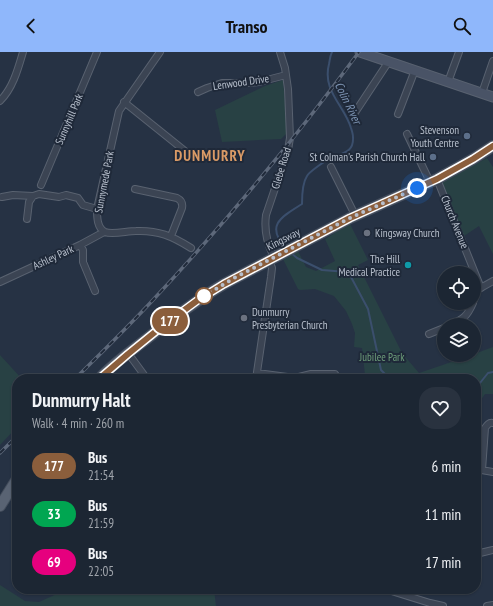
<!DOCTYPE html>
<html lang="en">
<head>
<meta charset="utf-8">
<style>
  :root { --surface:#1c2633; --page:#29323f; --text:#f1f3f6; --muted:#a0a5ac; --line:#3a434e; --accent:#8fb7fb }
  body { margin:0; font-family:"PT Sans Narrow",sans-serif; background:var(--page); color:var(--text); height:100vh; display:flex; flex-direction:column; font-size:15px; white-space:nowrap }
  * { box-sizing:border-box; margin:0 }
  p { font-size:13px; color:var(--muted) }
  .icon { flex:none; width:22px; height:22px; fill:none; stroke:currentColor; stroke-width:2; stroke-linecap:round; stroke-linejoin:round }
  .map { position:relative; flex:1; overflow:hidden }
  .drawer { position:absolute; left:12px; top:322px; width:469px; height:220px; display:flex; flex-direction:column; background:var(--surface); border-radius:16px; box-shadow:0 1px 3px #0004,0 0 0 1px var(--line) }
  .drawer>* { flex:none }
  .badge { padding:0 8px; border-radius:13px; font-size:14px; line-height:26px }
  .tools { position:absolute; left:437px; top:214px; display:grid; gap:8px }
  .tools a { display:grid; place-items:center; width:44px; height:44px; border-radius:50%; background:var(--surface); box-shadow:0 1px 3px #0004,0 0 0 1px var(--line); font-size:20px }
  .you { position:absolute; width:20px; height:20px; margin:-10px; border:3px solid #fff; border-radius:50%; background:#1a73e8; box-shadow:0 0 0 6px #1a73e833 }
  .map>.badge { position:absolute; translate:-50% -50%; box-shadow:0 0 0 2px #fff }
  .round { display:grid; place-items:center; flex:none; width:42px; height:42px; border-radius:16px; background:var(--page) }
  .summary { display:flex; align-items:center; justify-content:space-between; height:68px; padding:0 20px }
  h1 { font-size:19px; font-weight:700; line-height:30px }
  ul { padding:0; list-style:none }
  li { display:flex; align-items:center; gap:12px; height:48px; padding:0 20px }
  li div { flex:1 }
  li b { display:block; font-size:15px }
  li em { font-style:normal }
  li .badge { min-width:44px; font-weight:700; text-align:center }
  header { display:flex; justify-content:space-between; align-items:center; height:52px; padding:0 20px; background:var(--accent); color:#111; font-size:18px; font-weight:700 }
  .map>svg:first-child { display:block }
  .green { fill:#284144 }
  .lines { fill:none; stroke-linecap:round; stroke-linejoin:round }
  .stream { stroke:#3b4f6d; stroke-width:2 }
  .street-casing { stroke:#596270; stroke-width:8 }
  .secondary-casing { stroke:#596270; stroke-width:11 }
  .primary-casing { stroke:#444d5c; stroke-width:12 }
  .street { stroke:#3b4453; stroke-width:6 }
  .secondary { stroke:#495366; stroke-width:9 }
  .primary { stroke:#596373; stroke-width:10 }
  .rail-casing { stroke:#5d687a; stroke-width:3.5 }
  .rail { stroke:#1f2939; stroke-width:2; stroke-dasharray:6; stroke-linecap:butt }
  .line-casing { stroke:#fff; stroke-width:9 }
  .line { stroke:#8b5e3c; stroke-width:6 }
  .walk { stroke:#b8c0cd; stroke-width:4; stroke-dasharray:0 7.2 }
  .service-dot { fill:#5c6f8a; stroke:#1f2939; stroke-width:1.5 }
  .worship-dot { fill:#6b7280; stroke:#1f2939; stroke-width:1.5 }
  .culture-dot { fill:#0f9aa8; stroke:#1f2939; stroke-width:1.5 }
  .stop-dot { fill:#fff; stroke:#8b5e3c; stroke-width:2 }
  .labels { text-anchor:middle; stroke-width:4; stroke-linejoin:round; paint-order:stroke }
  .street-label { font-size:11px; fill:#b8c0cd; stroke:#1f2939 }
  .poi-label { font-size:11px; fill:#b8c0cd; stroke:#1f2939; text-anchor:end }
  .park-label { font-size:11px; fill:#6e9e7a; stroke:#1f2939 }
  .water-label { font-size:12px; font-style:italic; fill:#7e95b4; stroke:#1f2939 }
  .district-label { font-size:15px; font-weight:bold; letter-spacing:1px; fill:#d99a66; stroke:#1f2939 }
</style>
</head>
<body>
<header><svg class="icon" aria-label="back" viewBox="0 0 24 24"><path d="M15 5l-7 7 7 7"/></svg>Transo<svg class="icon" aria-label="search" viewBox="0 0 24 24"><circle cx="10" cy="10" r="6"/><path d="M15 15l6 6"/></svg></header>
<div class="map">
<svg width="493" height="554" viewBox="0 0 493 554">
  <rect width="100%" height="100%" fill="#263244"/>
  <!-- green -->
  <path class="green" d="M283,28L287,74L286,82L281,87L222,90L215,58L265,34Z
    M487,106L493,115V202L479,174L464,184L442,130Z
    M350,172L368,208L358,213L402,301L419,321L472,303H474V302L493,295V342H485L476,355V327H368L365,323L362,296L354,295L355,281L352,272L346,259L334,244L315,237L300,238L298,237L283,207L298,199L306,215L316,219L335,209L325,187L333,182L335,179Z
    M0,303L22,327H17V375L0,393Z
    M0,533L25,549L39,550L68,537H214L216,554H0Z"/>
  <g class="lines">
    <!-- stream -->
    <path class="stream" d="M286,196C264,173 283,164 302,152C302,144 303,130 307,124C309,120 326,108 331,106C342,101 354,101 353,85C353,82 352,79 351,76C344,53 322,39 329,12C330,7 330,4 332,0
      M290,200L297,206L322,218L347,220L351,225L368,257L381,318L390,327
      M476,336L488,321L493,320"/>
    <!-- street casing -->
    <g class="street-casing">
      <path id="street" d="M160,0L119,59L97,157C97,165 97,176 105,180C112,183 127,179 136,179C158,178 172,184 191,196
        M448,30L459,0
        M198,40L207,36L222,31H249L259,30L286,23
        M482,41L493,9
        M0,49C13,36 18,17 23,0
        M124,50L185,99
        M354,62L387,12L388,9
        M398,62L415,18
        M407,82L430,130
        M331,115L355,163
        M437,127L481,236
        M41,133L97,0
        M135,137L177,146C181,148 183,151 182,156L171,184
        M2,145L13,143L33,144
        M27,167L29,150L33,144L39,142L59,145L66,143L78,146L83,153L97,157
        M80,193L83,198V210L95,239
        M274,205C267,192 264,178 266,163L288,98L290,86L288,37L285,16L280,0
        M0,230L80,193L104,180
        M474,248L477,238L493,229
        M450,273C463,267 467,265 473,251
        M429,282L444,276
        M128,301L147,327
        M257,321L295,326L311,322H335L338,327
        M256,327L271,225L272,216L269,208
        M476,417L493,420
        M482,418L485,376C487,373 489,370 493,371
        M476,502L493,498
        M385,537L430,551L443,554
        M487,554L493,553"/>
    </g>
    <!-- secondary casing -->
    <g class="secondary-casing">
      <path id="secondary" d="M360,0L493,45"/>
    </g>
    <!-- primary casing -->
    <g class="primary-casing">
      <path id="primary" d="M99,327C112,313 128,301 144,289C169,269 195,249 224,232L350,166L437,127L473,107L493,94
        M0,454L17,427"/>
    </g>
    <!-- street -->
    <use href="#street" class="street"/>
    <!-- secondary -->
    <use href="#secondary" class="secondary"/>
    <!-- primary -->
    <use href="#primary" class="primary"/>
    <!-- rail casing -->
    <g class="rail-casing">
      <path id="rail" d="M75,327C101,301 127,276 152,249C226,170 295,87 359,0
        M0,401L17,384"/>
    </g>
    <!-- rail -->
    <use href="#rail" class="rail"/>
  </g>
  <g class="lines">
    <!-- line casing -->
    <g class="line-casing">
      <path id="line" d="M99,327L128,302L160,276L198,248L224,232L350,166L437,127L473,107L493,94"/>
    </g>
    <!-- line -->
    <use href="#line" class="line"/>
    <!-- walk -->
    <path class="walk" d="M204,244L236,225L350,166L417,136"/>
  </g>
  <!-- markers -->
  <g class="service-dot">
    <circle cx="467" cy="84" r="4"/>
    <circle cx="433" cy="105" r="4"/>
  </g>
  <g class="worship-dot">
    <circle cx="367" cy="181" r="4"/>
    <circle cx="244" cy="266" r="4"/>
  </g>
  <circle class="culture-dot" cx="408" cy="213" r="4"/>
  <circle class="stop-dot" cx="204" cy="244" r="8"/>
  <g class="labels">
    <!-- street labels -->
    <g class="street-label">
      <text transform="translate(241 30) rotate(-8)" y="4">Lenwood Drive</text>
      <text transform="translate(69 67) rotate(-67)" y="4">Sunnyhill Park</text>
      <text transform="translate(281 116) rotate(-73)" y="4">Glebe Road</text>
      <text transform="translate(104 130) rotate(-79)" y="4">Sunnymede Park</text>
      <text transform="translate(455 170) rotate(68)" y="4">Church Avenue</text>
      <text transform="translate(283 187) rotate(-27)" y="4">Kingsway</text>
      <text transform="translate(53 205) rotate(-25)" y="4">Ashley Park</text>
    </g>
    <!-- poi labels -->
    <g class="poi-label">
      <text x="459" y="82">Stevenson<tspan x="459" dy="13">Youth Centre</tspan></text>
      <text x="425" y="109">St Colman's Parish Church Hall</text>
      <text x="375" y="185" text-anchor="start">Kingsway Church</text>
      <text x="400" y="211">The Hill<tspan x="400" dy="13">Medical Practice</tspan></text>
      <text x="252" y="264" text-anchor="start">Dunmurry<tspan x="252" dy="13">Presbyterian Church</tspan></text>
    </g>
    <!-- park labels -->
    <g class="park-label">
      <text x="382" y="309">Jubilee Park</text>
    </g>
    <!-- water labels -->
    <g class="water-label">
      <text transform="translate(348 51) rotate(64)" y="4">Colin River</text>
    </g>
    <!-- district labels -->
    <g class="district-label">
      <text x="210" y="109">DUNMURRY</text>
    </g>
  </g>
</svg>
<div class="tools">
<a><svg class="icon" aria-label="locate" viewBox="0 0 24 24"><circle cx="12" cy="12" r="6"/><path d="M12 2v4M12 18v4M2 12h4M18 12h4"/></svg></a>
<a><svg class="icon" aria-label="layers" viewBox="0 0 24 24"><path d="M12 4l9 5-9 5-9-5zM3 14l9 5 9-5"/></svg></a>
</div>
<div class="you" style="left:417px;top:136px"></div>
<b class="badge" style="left:170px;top:269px;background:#8b5e3c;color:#fff">177</b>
<section class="drawer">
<div class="summary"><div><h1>Dunmurry Halt</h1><p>Walk · 4 min · 260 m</p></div><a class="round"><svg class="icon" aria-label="heart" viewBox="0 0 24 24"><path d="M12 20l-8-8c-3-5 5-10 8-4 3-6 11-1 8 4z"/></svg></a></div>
<ul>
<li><span class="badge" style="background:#8b5e3c;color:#fff">177</span><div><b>Bus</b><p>21:54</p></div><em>6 min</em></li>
<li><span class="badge" style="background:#00a651;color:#fff">33</span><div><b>Bus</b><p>21:59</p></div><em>11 min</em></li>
<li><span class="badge" style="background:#e6007e;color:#fff">69</span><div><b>Bus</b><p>22:05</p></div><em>17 min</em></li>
</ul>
</section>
</div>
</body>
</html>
